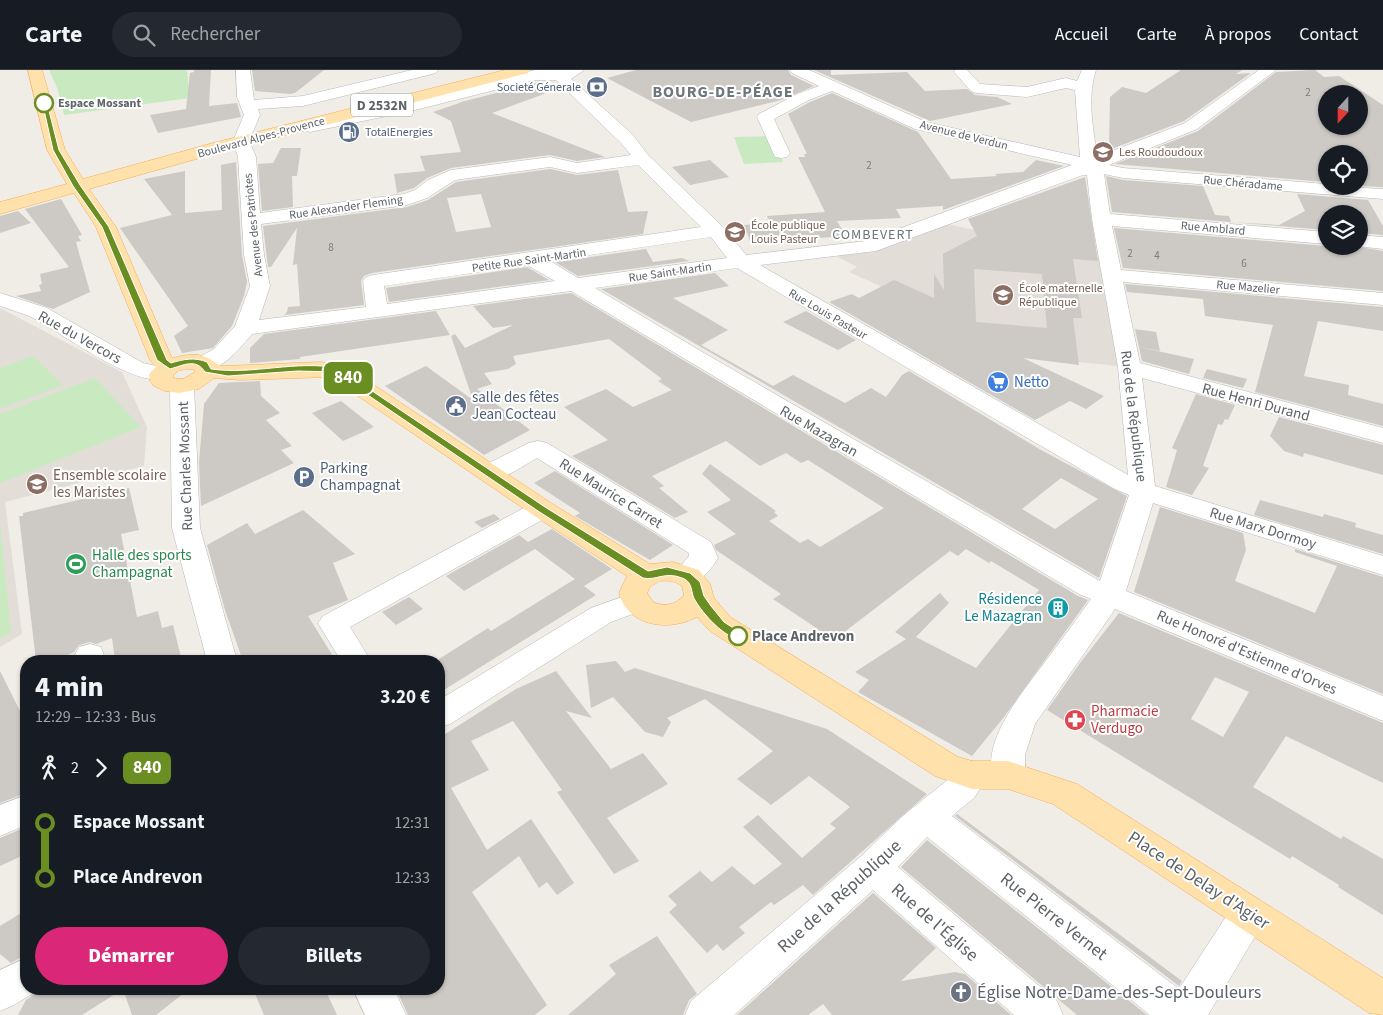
<!DOCTYPE html>
<html lang="fr">
<head>
<meta charset="utf-8">
<style>
  :root { --surface:#171b24; --page:#242831; --text:#f1f3f6; --muted:#9ea1a6; --line:#363941; --accent:#db2777 }
  body { margin:0; font-family:"Source Sans 3",sans-serif; background:var(--page); color:var(--text); height:100vh; display:flex; flex-direction:column; font-size:19px; white-space:nowrap }
  * { box-sizing:border-box; margin:0 }
  p { font-size:16px; color:var(--muted) }
  .icon { flex:none; width:28px; height:28px; fill:none; stroke:currentColor; stroke-width:2; stroke-linecap:round; stroke-linejoin:round }
  .map { position:relative; flex:1; overflow:hidden }
  .drawer { position:absolute; left:20px; top:585px; width:425px; height:340px; display:flex; flex-direction:column; background:var(--surface); border-radius:20px; box-shadow:0 1px 4px #0004 }
  .drawer>* { flex:none }
  .badge { padding:0 10px; border-radius:8px; font-size:18px; line-height:32px }
  .needle { width:32px; rotate:201deg }
  .buttons { position:absolute; left:1318px; top:15px; display:grid; gap:10px }
  .buttons a { display:grid; place-items:center; width:50px; height:50px; border-radius:50%; background:var(--surface); box-shadow:0 1px 4px #0004; font-size:25px }
  .map>.badge { position:absolute; translate:-50% -50%; box-shadow:0 0 0 2px #fff }
  .legs { display:flex; align-items:center; gap:8px; height:55px; padding:0 15px; font-size:16px }
  .legs p { margin-inline-start:auto }
  .overview { display:flex; align-items:center; justify-content:space-between; height:85px; padding:0 15px }
  h1 { font-size:28px; font-weight:800; line-height:38px }
  .cta { display:flex; gap:10px; margin-top:auto; padding:10px 15px }
  .cta a { flex:1; height:58px; border-radius:30px; background:var(--accent); color:#fff; font-size:20px; font-weight:800; line-height:58px; text-align:center }
  .cta a+a { background:var(--page); color:var(--text) }
  ul { padding:0 15px; list-style:none }
  li { display:flex; align-items:center; gap:18px; height:55px; font-size:19px }
  li i { display:grid; place-items:center; width:8px; height:100%; margin:0 6px; background:currentColor }
  li i::after { content:''; width:12px; height:12px; margin:-6px; border:4px solid; border-radius:50%; background:var(--surface) }
  li p { margin-inline-start:auto }
  li:first-child i { background:linear-gradient(#0000 50%,currentColor 0) }
  li:last-child i { background:linear-gradient(currentColor 50%,#0000 0) }
  header { display:flex; align-items:center; gap:30px; box-sizing:border-box; height:70px; padding:0 25px; background:var(--surface); border-bottom:1px solid var(--line) }
  header strong { font-size:24px }
  nav { display:flex; gap:28px; margin-inline-start:auto; font-size:18px }
  .search { width:350px; height:45px; background:var(--page); display:flex; align-items:center; gap:12px; box-sizing:border-box; padding:0 18px; border-radius:28px; color:var(--muted); font-size:19px }
  .map>svg:first-child { display:block }
  .education { fill:#e3ddd7 }
  .green { fill:#c9e9c1 }
  .building { fill:#cdc9c5; fill-rule:evenodd }
  .lines { fill:none; stroke-linecap:round; stroke-linejoin:round }
  .minor-casing { stroke:#b6babd; stroke-width:1 }
  .major-casing { stroke:#f9ac56; stroke-width:1 }
  .minor { fill:#fff; fill-rule:evenodd }
  .major { fill:#ffe1ac; fill-rule:evenodd }
  .line-1 { fill:#6b8e23; stroke:#fff }
  .stop-1-dot { fill:#fff; stroke:#6b8e23; stroke-width:2.5 }
  .labels { text-anchor:middle; stroke-width:4; stroke-linejoin:round; paint-order:stroke }
  .far-number-label { font-size:11px; fill:#797c7e }
  .far-service-label { font-size:12px; fill:#4e5e75; stroke:#fff; text-anchor:end }
  .far-stop-label { font-size:12px; font-weight:bold; fill:#5d6367; stroke:#fff; text-anchor:start }
  .far-street-label { font-size:12px; fill:#5d6367; stroke:#fff }
  .far-education-label { font-size:12px; fill:#785e54; stroke:#fff; text-anchor:start }
  .shield { fill:#fff; stroke:#8e9295; stroke-width:1 }
  .shield-label { font-size:14px; font-weight:bold; fill:#5d6367 }
  .far-neighbourhood-label { font-size:14px; letter-spacing:1px; fill:#6e7679; stroke:#fff }
  .street-label { font-size:15px; fill:#5d6367; stroke:#fff }
  .shop-label { font-size:15px; fill:#366cbe; stroke:#fff; text-anchor:start }
  .service-label { font-size:15px; fill:#4e5e75; stroke:#fff; text-anchor:start }
  .education-label { font-size:15px; fill:#785e54; stroke:#fff; text-anchor:start }
  .leisure-label { font-size:15px; fill:#27864d; stroke:#fff; text-anchor:start }
  .culture-label { font-size:15px; fill:#0d838f; stroke:#fff; text-anchor:end }
  .stop-label { font-size:15px; font-weight:bold; fill:#5d6367; stroke:#fff; text-anchor:start }
  .health-label { font-size:15px; fill:#be3a42; stroke:#fff; text-anchor:start }
  .far-district-label { font-size:16px; font-weight:bold; letter-spacing:1px; fill:#6e7679; stroke:#fff }
  .near-street-label { font-size:18px; fill:#5d6367; stroke:#fff }
  .near-worship-label { font-size:18px; fill:#5b616d; stroke:#fff; text-anchor:start }
</style>
</head>
<body>
<header>
<strong>Carte</strong>
<div class="search"><svg class="icon" aria-label="search" viewBox="0 0 24 24"><circle cx="10" cy="10" r="6"/><path d="M15 15l6 6"/></svg>Rechercher</div>
<nav><a>Accueil</a><a>Carte</a><a>À propos</a><a>Contact</a></nav>
</header>
<div class="map">
<svg width="1383" height="945" viewBox="0 0 1383 945">
  <rect width="100%" height="100%" fill="#f0ece6"/>
  <!-- education -->
  <path class="education" d="M947,154L1100,188L1118,296L1039,288L849,202L857,197L834,185L856,182L869,183Z
    M0,238L122,302L147,357L144,396L5,432L22,564L0,577Z"/>
  <!-- green -->
  <path class="green" d="M49,0H187L190,28L64,45L58,20Z
    M772,66L783,92L744,94L734,67Z
    M33,286L63,315L0,339V298Z
    M95,308L141,357L0,413V344Z
    M0,452L11,562L0,569Z"/>
  <!-- building -->
  <path class="building" d="M194,0H211L209,36L237,33L241,47L158,63L150,45L186,39L190,3L194,2Z
    M252,0H324L295,23L290,24L255,21Z
    M636,0H788L791,5L814,16L781,30L691,52L607,8Z
    M814,0H831V5L907,2L925,21L967,19L975,25L997,27L1012,34L930,51Z
    M1181,0H1242L1236,4L1251,3L1184,51L1109,80L1110,27L1122,17L1146,23Z
    M1315,0L1324,7L1339,6L1383,35V117L1359,116V84H1326V112L1115,94L1198,61L1276,2ZM1326,24H1359V56H1326Z
    M540,12L544,24L492,43L605,87L577,91L550,85L451,98L427,108L414,118L397,123L394,104L425,101L420,86L461,82L451,51L433,42L465,31Z
    M832,23L918,62L951,109L997,106L995,104L1023,102L1036,90L1064,96L943,140V136L896,139L901,148L837,151L846,166L751,173L744,155L770,153L767,146L825,142L798,87H805L804,84H807L788,44L810,32Z
    M281,78H301L297,106H292L293,137L262,141L258,94L273,93Z
    M710,90L729,107L690,115L672,97Z
    M236,92L242,185L247,212L244,226L232,256L213,278L182,283L174,266L188,256L120,158L172,145L144,109L185,101V143L222,140L221,95Z
    M550,99L577,105L618,100L628,142L648,141L643,164L372,203L364,206L361,211L364,235L284,245L287,242L288,237L300,236L297,194L293,195L297,158L271,197H268L263,156L407,137L428,130L456,112ZM481,124L491,157L456,162L447,128Z
    M1106,106L1123,110L1203,116L1215,145L1229,146L1231,152L1279,155L1305,141L1297,124L1368,130L1383,156V165L1359,163V144H1326V160L1112,142Z
    M1085,107L1098,191L1073,189L1082,248H1073L1079,295L1023,288L1104,326L1086,339L1070,331L1035,350L829,232L852,224L859,228L894,210L934,228V204L944,220L943,184L977,166L968,149ZM974,199L1042,204L1047,258L976,252Z
    M61,129L82,165L78,166L81,171L76,172L90,222L53,239L16,226L41,221L39,215L42,214L40,204L69,197L25,139Z
    M18,141L31,153L0,163V146Z
    M1114,158L1326,176H1355L1383,181V221L1123,198Z
    M646,179L653,192L682,188L689,191L578,206L555,192Z
    M527,197L549,210L389,232L386,218Z
    M715,203L729,216L673,228L728,260L701,275L752,304L773,316L793,305L845,333L871,318L886,327L902,305L909,301L1041,380L1127,426L1099,508L601,219ZM1061,408L1098,429L1055,459L1022,439Z
    M1125,214L1383,237V261L1318,251L1304,306L1349,315L1348,325L1383,334V356L1255,322L1273,255L1205,246L1203,229L1127,222Z
    M571,223L1078,526L1088,530L1004,647L972,686L858,622L869,610L855,602L906,569L895,562L940,523L949,533L916,567L976,598L1039,520L991,491L989,493L966,479L958,486L950,481L834,570L773,529L781,524L716,480L714,475L736,464L707,442L731,430L702,404L710,394L776,441L774,442L778,446L769,451L800,473L808,469L820,477L884,438L808,390L801,393L786,383L760,396L726,371L652,406L664,416L659,418L688,442L675,448L572,386L608,370L564,337L606,319L633,337L672,320L658,311L662,309L609,269L513,286L516,294L508,299L484,303L492,314L477,319L530,360L484,385L385,316L426,296L473,330L451,266L455,264L465,278L513,255L493,258L473,236Z
    M436,241L450,265L300,287V289L250,293V278L264,264Z
    M806,241L856,270L838,280L783,252Z
    M1135,259L1156,262L1160,281L1139,277Z
    M1139,277L1194,289L1189,304L1142,291Z
    M1207,299L1247,309L1243,318L1203,308Z
    M260,311L261,326L280,343L266,350L292,376L281,380L294,393L201,436L199,392L204,334L219,313Z
    M1196,324L1235,335L1228,350L1225,349L1222,355L1218,354L1203,396L1209,398L1192,425L1166,417L1177,380L1172,378Z
    M341,331L374,357L343,371L312,343Z
    M1279,347L1383,375V405L1304,383L1303,387L1284,381L1270,366Z
    M555,401L673,475L650,490L575,446L580,443L534,413Z
    M129,418L139,460L121,464L137,547L158,541L162,558L173,555L182,591H131L130,585L115,590L112,568L96,574L90,572L79,575L74,582L63,587L64,591H36L19,446H23V443Z
    M1260,430L1323,447L1324,444L1356,453L1355,457L1383,465V484L1254,445Z
    M1160,437L1243,463L1246,480L1235,511L1315,543L1337,496L1295,482V479L1383,507V624L1134,522Z
    M303,440L355,484L333,493L348,530L308,546L336,591H243L225,540L207,475L247,453L255,464Z
    M494,444L500,449L482,458L474,452Z
    M552,459L612,499L584,516L596,525L439,623V589L488,558L491,561L575,509L535,479L464,521L446,506L519,465L528,472Z
    M409,527L423,539L396,555L382,542Z
    M1119,543L1383,653V713L1286,666L1253,717L1341,769L1343,766L1383,789V845L1338,817L1339,815L1292,786L1290,789L1047,640L1080,593ZM1215,607L1249,622L1223,667L1191,649Z
    M616,591L625,602L635,598L827,659L927,724L813,825L803,815L774,835L771,832L739,857L745,863L723,881L717,874L707,883L669,842L677,835L668,826L700,801L712,812L732,796L754,815L782,794L743,757L758,745L802,788L836,758L830,754L850,737L809,706L771,735L737,709L773,681L705,629L667,648L671,652L663,667L645,662L613,627L591,638L586,595Z
    M0,601L26,653V723L0,733Z
    M556,601L592,648L566,641L611,699L643,683L668,714L607,748L639,791L614,804L557,722L562,720L513,651L471,671L489,700L451,718L487,780L531,749L574,813L557,825L547,812L539,818L519,786L472,822L547,935L535,945H408L396,919H439V668L516,619Z
    M957,744L1182,911L1179,916L955,746Z
    M26,757V784L0,796V768Z
    M927,770L1147,945H1077L901,797Z
    M873,823L936,878L901,911L955,902L965,904L1011,945H832L823,934L808,945H737Z
    M26,840V884L11,893L0,884V856Z
    M657,866L697,924L689,930L683,945H568L616,904L609,895Z
    M42,919H189L156,945H132L123,919L82,945H18L26,930Z
    M253,919H325L337,945H264Z"/>
  <g class="lines">
    <!-- minor casing -->
    <g class="minor-casing">
      <path id="minor" d="M236,0H250L254,30L303,26L412,0H438L436,3L303,36L258,39L260,45L249,71L256,87L260,143L404,124L415,120L428,110L451,100L550,87L577,93L631,85L621,73L556,10H535L411,41L310,62L304,60L302,57L304,54L310,52L411,31L535,0H584L571,9L633,65L648,85L723,157L746,185L866,171L1072,95L915,59L832,21L809,30L774,49L790,83L787,87L781,88L775,87L757,47L759,44L797,24L819,16L792,3L790,0H809L926,52L1080,87L1075,20L1066,18L1027,27L976,23L971,21L954,2L955,0H967L980,14L1027,17L1066,8L1077,11L1082,0H1096C1087,28 1093,57 1097,86H1099L1185,53L1259,0H1276L1197,59L1109,95L1123,98L1326,114V116L1383,119V129L1123,108L1104,104L1110,144L1326,162V174L1112,156L1121,200L1383,223V235L1123,212L1140,293L1383,358V373L1142,308L1155,416L1383,486V505L1153,433L1126,521L1383,626V651L1115,539L1035,654L1025,685V705L1020,715L1008,719L996,715C976,675 1023,622 1045,592C1061,571 1076,550 1091,529L1079,524L571,221L252,264C238,280 220,305 196,299L193,294L196,289L214,279L235,256L250,216L244,185L238,87L233,71L244,45L237,27ZM638,95L701,157L373,205L366,207L363,211L366,237L259,250L270,216L264,185L261,154L407,135L427,128L455,110L550,97L577,103ZM1083,105H1087L1092,149L1118,297L1128,405L760,195L876,181ZM711,167L727,188L578,208L550,191ZM527,195L555,211L387,234L384,216ZM737,198L1113,418L1129,425L1100,511L704,283L595,218Z
        M1359,165L1383,167V179L1357,176H1359Z
        M0,223L47,238L143,293L169,299L173,304L169,309C133,318 66,265 33,248C23,243 11,240 0,236Z
        M182,309L190,311L194,316L200,458L237,591H207L172,458L170,316L174,311Z
        M538,371L547,373L711,472L718,488C708,504 697,517 677,512L673,505L689,486V483L537,388C520,397 500,414 481,409L477,403L481,397L529,373Z
        M542,431L551,433L555,439L551,445L350,557L371,591H341L318,553L323,546L533,433Z
        M636,522L646,525L651,532L646,539L611,552L450,654L439,657V630L591,538Z
        M90,574L101,577L106,591H76L75,585L79,577Z
        M972,691L984,695L989,705L974,728L952,746L1179,919L1236,831L1249,826L1262,831L1268,843L1262,855L1208,945H1150L927,767L898,797L1057,931L1063,945H1014L873,820L734,945H685L691,931L860,787L904,745L950,708L960,695Z
        M26,725V755L0,766V735Z
        M26,888V919H40L14,935L0,941V900Z
        M353,919H394L406,945H365Z"/>
    </g>
    <!-- major casing -->
    <g class="major-casing">
      <path id="major" d="M28,0H42L65,80L83,109L213,73L505,0H530L528,3L225,81L89,119L116,157L171,286L173,288C184,285 196,283 206,287C213,290 216,295 224,296L320,292L344,295L551,433L650,494L673,492L699,500L710,514L714,528L730,547L958,687L972,691H1008L1077,714L1383,908V945L1369,943L1053,734L1008,719H972L935,706L710,561L697,547C669,562 628,557 619,523L627,506L533,445L330,307L240,310L214,308L199,319L179,323L165,321L154,316L150,311L149,304L156,297L150,290L96,157L74,123L0,144V132L67,114L47,80ZM186,299H194L195,302L183,309L173,308V306L178,301ZM660,511C669,510 675,511 682,516L684,525C676,535 665,537 653,532L647,523L650,517Z"/>
    </g>
    <!-- minor -->
    <use href="#minor" class="minor"/>
    <!-- major -->
    <use href="#major" class="major"/>
  </g>
  <!-- line-1 -->
  <path class="line-1" d="M42,31L47,33L59,80L80,115L109,157L167,290L171,293C184,289 195,287 207,292L211,299C253,305 296,290 338,298L545,437L648,501L667,497L690,503L700,512L704,526L711,536L724,552L741,563L743,566L741,568C727,572 698,539 693,526C691,518 691,511 682,508C665,501 656,511 643,508L538,441L334,302L298,301L228,306L205,302C196,288 184,295 170,299L157,290L102,157L73,116L53,80Z"/>
  <!-- icons -->
  <defs>
    <g id="bank-disc" transform="scale(1.125)"><circle r="9.5" fill="#5c6f8a" stroke="#fff"/><path d="M-6-4H6V4H-6ZM0-2.3a2.3 2.3 0 1 0 0 4.6a2.3 2.3 0 1 0 0-4.6Z" fill="#fff"/></g>
    <g id="fuel-disc" transform="scale(1.125)"><circle r="9.5" fill="#5c6f8a" stroke="#fff"/><path d="M-5.5-6h7V0h2V4h1.3V-2.5L3-4.5l.8-.8L6-3V5H2.5V1h-1V6h-7ZM-4.2-4.7v3.2H.2V-4.7Z" fill="#fff"/></g>
    <g id="school-disc" transform="scale(1.125)"><circle r="9.5" fill="#8d6e63" stroke="#fff"/><path d="M0-5L7-2L0 1L-7-2ZM-4 1L0 2.5L4 1V4Q0 6-4 4Z" fill="#fff"/></g>
    <g id="supermarket-disc" transform="scale(1.125)"><circle r="9.5" fill="#3f7fe0" stroke="#fff"/><path d="M-6-5.5h2.5l.6 2H6L4.5 2H-2.5L-4.4-4H-6ZM-1.5 3.2a1.3 1.3 0 1 0 .1 0ZM3 3.2a1.3 1.3 0 1 0 .1 0Z" fill="#fff"/></g>
    <g id="civic-disc" transform="scale(1.125)"><circle r="9.5" fill="#5c6f8a" stroke="#fff"/><path d="M-.6-6.5H3V-4.5H.6V-3L4-1V1h2V6H-6V1h2V-1L-.6-3ZM-1.2 2.5V6h2.4V2.5Z" fill="#fff"/></g>
    <g id="parking-disc" transform="scale(1.125)"><circle r="9.5" fill="#5c6f8a" stroke="#fff"/><path d="M-3.5-5.5H1a3.5 3.5 0 0 1 0 7H-1V5.5H-3.5ZM-1-3.4V-.6H.8a1.4 1.4 0 0 0 0-2.8Z" fill="#fff"/></g>
    <g id="stadium-disc" transform="scale(1.125)"><circle r="9.5" fill="#2e9e5b" stroke="#fff"/><path d="M0-5a6.5 5 0 1 0 0 10a6.5 5 0 1 0 0-10ZM-3.5-1.8h7v3.6h-7Z" fill="#fff"/></g>
    <g id="building-disc" transform="scale(1.125)"><circle r="9.5" fill="#0f9aa8" stroke="#fff"/><path d="M-4-6H4V6H1V3H-1V6H-4ZM-2.5-4.3h1.7v1.8h-1.7ZM.8-4.3h1.7v1.8H.8ZM-2.5-1h1.7V.8h-1.7ZM.8-1h1.7V.8H.8Z" fill="#fff"/></g>
    <g id="pharmacy-disc" transform="scale(1.125)"><circle r="9.5" fill="#e0444e" stroke="#fff"/><path d="M-2-6h4v4h4v4h-4v4h-4v-4h-4v-4h4Z" fill="#fff"/></g>
    <g id="church-disc" transform="scale(1.125)"><circle r="9.5" fill="#6b7280" stroke="#fff"/><path d="M-1.2-6h2.4v3.5h3.3v2.4h-3.3V6h-2.4V-.1h-3.3v-2.4h3.3Z" fill="#fff"/></g>
  </defs>
  <g fill-rule="evenodd">
    <use href="#bank-disc" x="597" y="17"/>
    <use href="#fuel-disc" x="349" y="62"/>
    <use href="#school-disc" x="1103" y="82"/>
    <use href="#school-disc" x="735" y="162"/>
    <use href="#school-disc" x="1003" y="225"/>
    <use href="#supermarket-disc" x="998" y="312"/>
    <use href="#civic-disc" x="456" y="336"/>
    <use href="#parking-disc" x="304" y="407"/>
    <use href="#school-disc" x="37" y="414"/>
    <use href="#stadium-disc" x="76" y="494"/>
    <use href="#building-disc" x="1058" y="538"/>
    <use href="#pharmacy-disc" x="1075" y="650"/>
    <use href="#church-disc" x="961" y="922"/>
  </g>
  <!-- markers -->
  <g class="stop-1-dot">
    <circle cx="44" cy="33" r="9"/>
    <circle cx="738" cy="566" r="9"/>
  </g>
  <g class="labels">
    <!-- far-number labels -->
    <g class="far-number-label">
      <text x="1308" y="26">2</text>
      <text x="869" y="99">2</text>
      <text x="331" y="181">8</text>
      <text x="1130" y="187">2</text>
      <text x="1157" y="189">4</text>
      <text x="1244" y="197">6</text>
    </g>
    <!-- far-service labels -->
    <g class="far-service-label">
      <text x="581" y="21">Societé Génerale</text>
      <text x="365" y="66" text-anchor="start">TotalEnergies</text>
    </g>
    <!-- far-stop labels -->
    <g class="far-stop-label">
      <text x="58" y="37">Espace Mossant</text>
    </g>
    <!-- far-street labels -->
    <g class="far-street-label">
      <text transform="translate(964 65) rotate(14)" y="4">Avenue de Verdun</text>
      <text transform="translate(261 67) rotate(-15)" y="4">Boulevard Alpes-Provence</text>
      <text transform="translate(1243 113) rotate(5)" y="4">Rue Chéradame</text>
      <text transform="translate(346 137) rotate(-8)" y="4">Rue Alexander Fleming</text>
      <text transform="translate(253 155) rotate(-96)" y="4">Avenue des Patriotes</text>
      <text transform="translate(1213 158) rotate(5)" y="4">Rue Amblard</text>
      <text transform="translate(529 190) rotate(-8)" y="4">Petite Rue Saint-Martin</text>
      <text transform="translate(670 202) rotate(-8)" y="4">Rue Saint-Martin</text>
      <text transform="translate(1248 217) rotate(5)" y="4">Rue Mazelier</text>
      <text transform="translate(828 244) rotate(30)" y="4">Rue Louis Pasteur</text>
    </g>
    <!-- far-education labels -->
    <g class="far-education-label">
      <text x="1119" y="86">Les Roudoudoux</text>
      <text x="751" y="159">École publique<tspan x="751" dy="14">Louis Pasteur</tspan></text>
      <text x="1019" y="222">École maternelle<tspan x="1019" dy="14">République</tspan></text>
    </g>
    <!-- shield labels -->
    <rect class="shield" x="351" y="23.5" width="62" height="23" rx="4"/>
    <g class="shield-label">
      <text x="382" y="40">D 2532N</text>
    </g>
    <!-- far-neighbourhood labels -->
    <g class="far-neighbourhood-label">
      <text x="873" y="169">COMBEVERT</text>
    </g>
    <!-- street labels -->
    <g class="street-label">
      <text transform="translate(80 267) rotate(29)" y="5">Rue du Vercors</text>
      <text transform="translate(1256 332) rotate(15)" y="5">Rue Henri Durand</text>
      <text transform="translate(1134 346) rotate(83)" y="5">Rue de la République</text>
      <text transform="translate(819 361) rotate(30)" y="5">Rue Mazagran</text>
      <text transform="translate(185 396) rotate(-92)" y="5">Rue Charles Mossant</text>
      <text transform="translate(611 423) rotate(32)" y="5">Rue Maurice Carret</text>
      <text transform="translate(1263 458) rotate(17)" y="5">Rue Marx Dormoy</text>
      <text transform="translate(1247 582) rotate(23)" y="5">Rue Honoré d'Estienne d'Orves</text>
    </g>
    <!-- shop labels -->
    <g class="shop-label">
      <text x="1014" y="317">Netto</text>
    </g>
    <!-- service labels -->
    <g class="service-label">
      <text x="472" y="332">salle des fêtes<tspan x="472" dy="17">Jean Cocteau</tspan></text>
      <text x="320" y="403">Parking<tspan x="320" dy="17">Champagnat</tspan></text>
    </g>
    <!-- education labels -->
    <g class="education-label">
      <text x="53" y="410">Ensemble scolaire<tspan x="53" dy="17">les Maristes</tspan></text>
    </g>
    <!-- leisure labels -->
    <g class="leisure-label">
      <text x="92" y="490">Halle des sports<tspan x="92" dy="17">Champagnat</tspan></text>
    </g>
    <!-- culture labels -->
    <g class="culture-label">
      <text x="1042" y="534">Résidence<tspan x="1042" dy="17">Le Mazagran</tspan></text>
    </g>
    <!-- stop labels -->
    <g class="stop-label">
      <text x="752" y="571">Place Andrevon</text>
    </g>
    <!-- health labels -->
    <g class="health-label">
      <text x="1091" y="646">Pharmacie<tspan x="1091" dy="17">Verdugo</tspan></text>
    </g>
    <!-- far-district labels -->
    <g class="far-district-label">
      <text x="723" y="27">BOURG-DE-PÉAGE</text>
    </g>
    <!-- near-street labels -->
    <g class="near-street-label">
      <text transform="translate(1199 810) rotate(33)" y="6">Place de Delay d'Agier</text>
      <text transform="translate(839 826) rotate(-42)" y="6">Rue de la République</text>
      <text transform="translate(1054 846) rotate(38)" y="6">Rue Pierre Vernet</text>
      <text transform="translate(935 852) rotate(41)" y="6">Rue de l'Église</text>
    </g>
    <!-- near-worship labels -->
    <g class="near-worship-label">
      <text x="977" y="928">Église Notre-Dame-des-Sept-Douleurs</text>
    </g>
  </g>
</svg>
<div class="buttons">
<a><svg class="needle" viewBox="-14 -14 28 28"><path d="M0-13l5 13h-10z" fill="#e53935"/><path d="M0 13l5-13h-10z" fill="#9ea1a6"/></svg></a>
<a><svg class="icon" aria-label="locate" viewBox="0 0 24 24"><circle cx="12" cy="12" r="6"/><path d="M12 2v4M12 18v4M2 12h4M18 12h4"/></svg></a>
<a><svg class="icon" aria-label="layers" viewBox="0 0 24 24"><path d="M12 4l9 5-9 5-9-5zM3 14l9 5 9-5"/></svg></a>
</div>
<b class="badge" style="left:348px;top:308px;background:#6b8e23;color:#fff">840</b>
<section class="drawer">
<div class="overview"><div><h1>4 min</h1><p>12:29 – 12:33 · Bus</p></div><b>3.20 €</b></div>
<div class="legs"><svg class="icon" aria-label="walk" viewBox="0 0 24 24"><circle cx="13" cy="4" r="2"/><path d="M13 8l-2 6 4 7M11 14l-3 7M7 12l3-4h3l4 4"/></svg>2<svg class="icon" aria-label="forward" viewBox="0 0 24 24"><path d="M9 5l7 7-7 7"/></svg><b class="badge" style="background:#6b8e23;color:#fff">840</b></div>
<ul>
<li><i style="color:#6b8e23"></i><b>Espace Mossant</b><p>12:31</p></li>
<li><i style="color:#6b8e23"></i><b>Place Andrevon</b><p>12:33</p></li>
</ul>
<div class="cta"><a>Démarrer</a><a>Billets</a></div>
</section>
</div>
</body>
</html>
